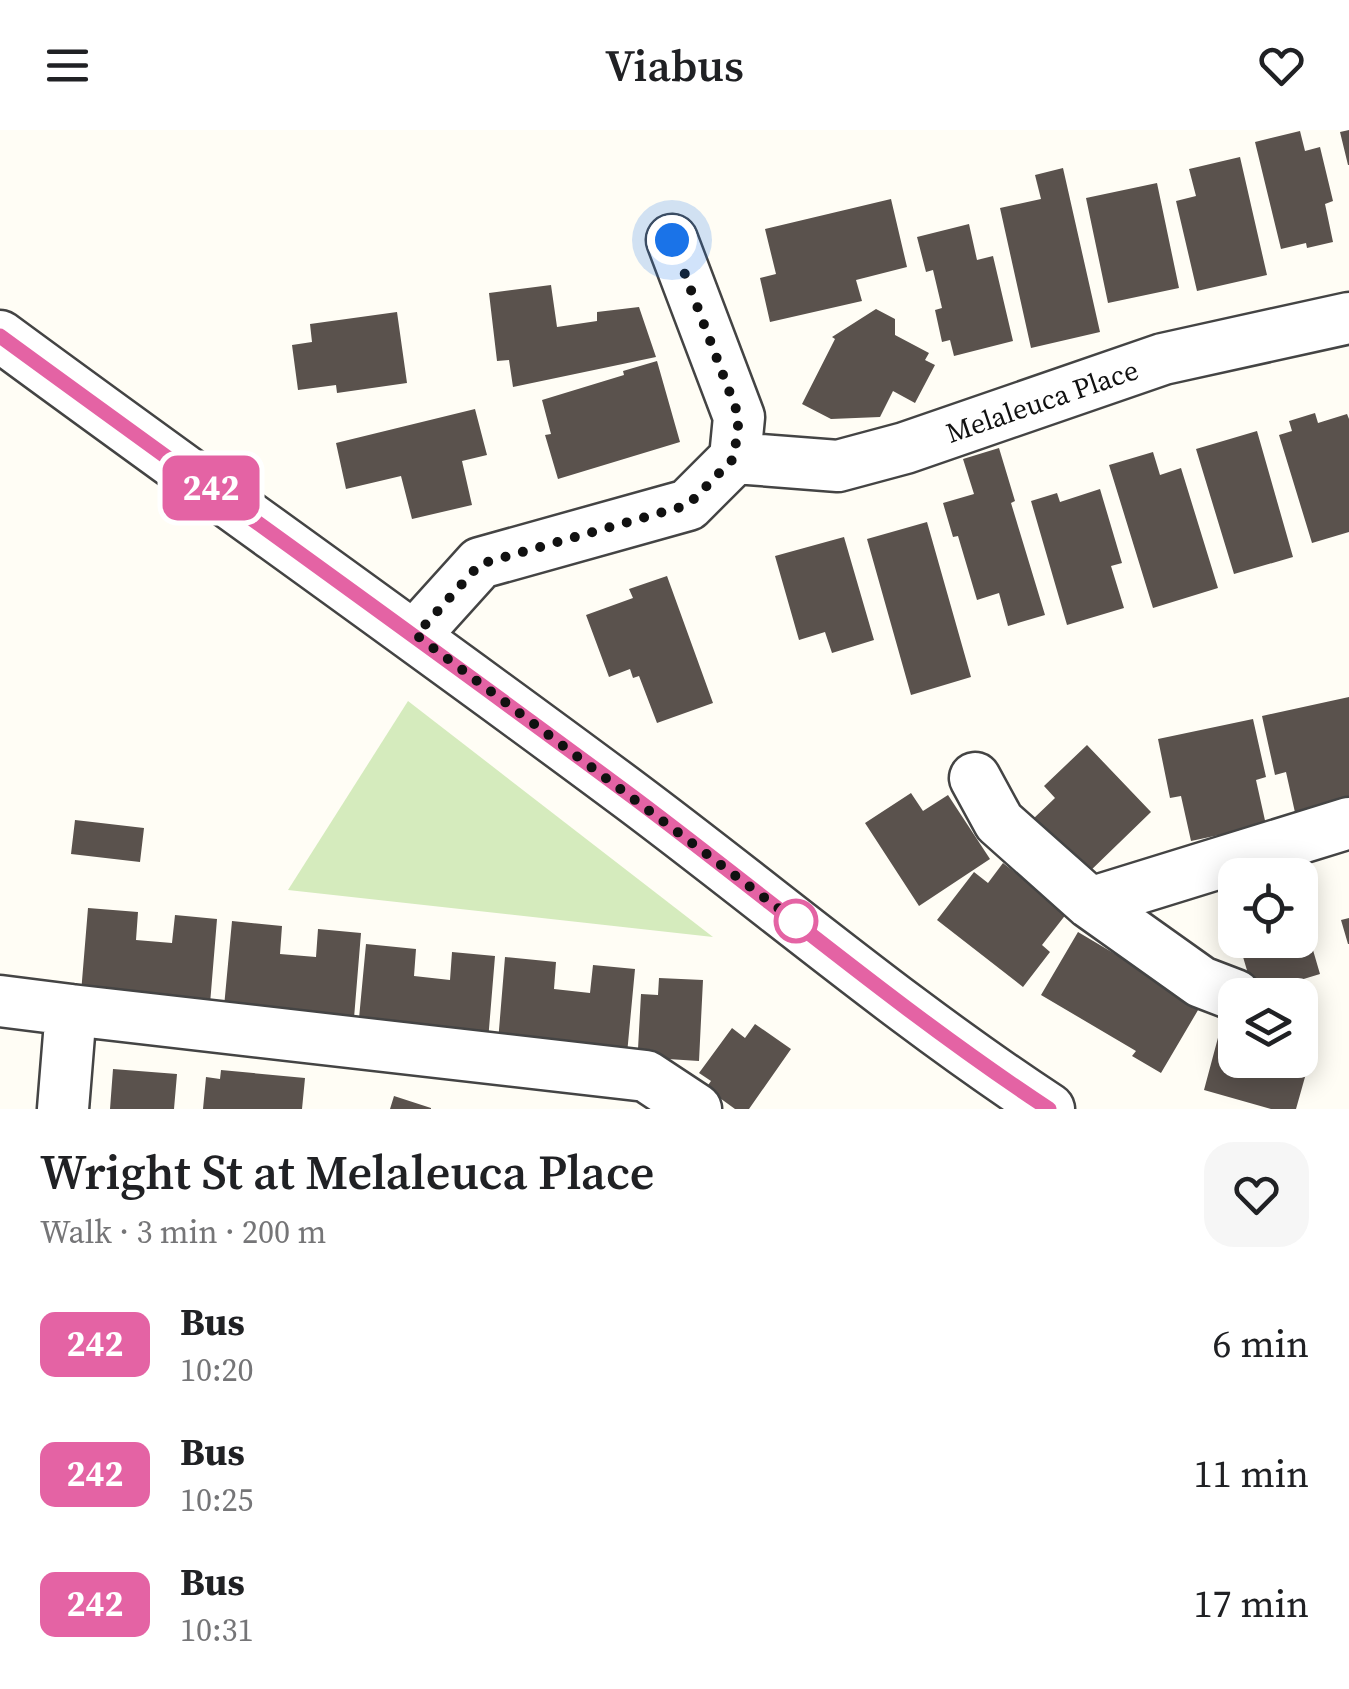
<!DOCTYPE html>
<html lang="en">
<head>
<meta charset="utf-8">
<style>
  :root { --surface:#fff; --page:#f6f6f6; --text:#202124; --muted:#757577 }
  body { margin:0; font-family:"Source Serif 4",serif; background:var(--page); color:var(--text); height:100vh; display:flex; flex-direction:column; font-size:38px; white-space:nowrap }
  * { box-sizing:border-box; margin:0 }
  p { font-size:32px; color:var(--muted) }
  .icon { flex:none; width:55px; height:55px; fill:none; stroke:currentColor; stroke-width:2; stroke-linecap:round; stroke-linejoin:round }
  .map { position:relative; height:979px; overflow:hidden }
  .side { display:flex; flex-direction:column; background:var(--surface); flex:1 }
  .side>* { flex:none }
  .badge { padding:0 20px; border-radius:15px; font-size:35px; line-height:65px }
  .fabs { position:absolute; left:1218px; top:728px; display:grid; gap:20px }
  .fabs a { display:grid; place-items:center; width:100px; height:100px; border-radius:20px; background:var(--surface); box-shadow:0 5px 25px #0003; font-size:50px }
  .you { position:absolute; width:50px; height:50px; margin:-25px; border:8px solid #fff; border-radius:50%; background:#1a73e8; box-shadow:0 0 0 15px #1a73e833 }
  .map>.badge { position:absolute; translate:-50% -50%; box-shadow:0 0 0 5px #fff }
  .round { display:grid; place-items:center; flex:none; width:105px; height:105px; border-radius:30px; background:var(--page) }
  .head { display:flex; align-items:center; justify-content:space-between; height:170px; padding:0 40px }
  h1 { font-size:48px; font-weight:600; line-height:75px }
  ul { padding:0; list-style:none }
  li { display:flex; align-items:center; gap:30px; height:130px; padding:0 40px }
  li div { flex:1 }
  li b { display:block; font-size:38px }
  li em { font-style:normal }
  li .badge { min-width:110px; font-weight:700; text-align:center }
  header { display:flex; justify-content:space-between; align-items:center; height:130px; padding:0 40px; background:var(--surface); font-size:45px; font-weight:600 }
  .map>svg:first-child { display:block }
  .green { fill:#d5ebbd }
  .building { fill:#5a524d }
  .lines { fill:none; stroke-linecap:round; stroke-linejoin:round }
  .minor-casing { stroke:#444; stroke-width:55 }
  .minor { stroke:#fff; stroke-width:50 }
  .line-casing { stroke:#fff; stroke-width:22 }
  .line { stroke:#e463a4; stroke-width:15 }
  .walk { stroke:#111; stroke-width:10; stroke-dasharray:0 18 }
  .stop-dot { fill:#fff; stroke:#e463a4; stroke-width:5 }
  .labels { text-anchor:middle; stroke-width:10; stroke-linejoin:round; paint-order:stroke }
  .street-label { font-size:28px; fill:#111; stroke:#fff }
</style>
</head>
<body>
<header><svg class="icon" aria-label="menu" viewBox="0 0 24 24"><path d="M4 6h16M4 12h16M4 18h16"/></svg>Viabus<svg class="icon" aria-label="heart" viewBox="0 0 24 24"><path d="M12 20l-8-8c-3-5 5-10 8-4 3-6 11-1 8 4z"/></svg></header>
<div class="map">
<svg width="1349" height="979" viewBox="0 0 1349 979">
  <rect width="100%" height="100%" fill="#fffdf5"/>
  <!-- green -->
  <path class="green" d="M408,571L713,807L288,760Z"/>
  <!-- building -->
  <path class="building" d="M1349,0V35H1348L1340,2Z
    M1300,1L1305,21L1320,17L1333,71L1325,74L1333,112L1307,118L1306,113L1281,119L1255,12Z
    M1240,27L1267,145L1197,161L1176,71L1196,66L1189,39Z
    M1063,38L1100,202L1031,218L1000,78L1041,69L1035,45Z
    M1157,53L1179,158L1108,173L1086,68Z
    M891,69L907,137L856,150L862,171L770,192L760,148L776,144L765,99Z
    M969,94L977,130L993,126L1013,211L954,226L950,210L942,212L935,180L942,178L933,140L926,142L917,107Z
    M551,155L557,197L597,191V182L639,177L656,227L513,257L509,230L497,231L489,163Z
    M876,179L895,189V205L929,223L925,230L935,235L915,273L893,261L880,287L831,289L802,274L835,209L832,207Z
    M397,182L407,253L337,263L336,255L298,260L292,215L312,212L310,194Z
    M657,231L680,312L558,349L545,305L551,304L542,270L624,245L623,241Z
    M475,279L487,325L462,331L472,375L412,389L401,346L346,359L336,313Z
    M1315,283L1318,293L1347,284L1349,289V402L1312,413L1279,305L1292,301L1289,291Z
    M1257,301L1293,427L1234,444L1196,319Z
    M999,318L1015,371L1011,373L1045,485L1008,496L999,463L977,470L958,406L953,407L943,373L974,364L963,329Z
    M1153,322L1160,345L1181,338L1218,458L1153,478L1109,335Z
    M1100,359L1122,433L1111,436L1124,478L1067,495L1031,371L1057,363L1060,372Z
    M927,392L971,547L911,565L867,409Z
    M844,407L874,510L832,523L825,502L799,510L775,426Z
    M667,446L713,573L657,593L639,546L633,548L630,539L609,547L586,485L633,468L629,459Z
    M1349,567V675L1296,687L1286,642L1275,645L1262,586Z
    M1253,589L1266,647L1256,650L1266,695L1191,711L1181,666L1170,668L1158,609Z
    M1087,615L1151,682L1087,744L1033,689L1055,668L1044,656Z
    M911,663L923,681L948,665L990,729L919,776L865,693Z
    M75,690L144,698L140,732L71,724Z
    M1003,733L1067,783L1042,815L1050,822L1023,857L937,790L974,742L988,753Z
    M1235,765V798H1234L1225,768Z
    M88,778L138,782L136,810L172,813L175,785L217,789L210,874L81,863Z
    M1301,779L1320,844L1254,864L1238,810H1300Z
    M1349,788V814H1348L1341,790Z
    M232,791L282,796L280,824L316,827L318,799L361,803L354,888L224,877Z
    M1078,802L1201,875L1161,943L1132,926L1136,921L1041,865Z
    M366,814L416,819L414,846L450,850L452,822L495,826L488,911L358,899Z
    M505,827L556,832L554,859L590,863L593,835L635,839L627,924L498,912Z
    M659,848L703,850L699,931L652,928V920L638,919L641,864L658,865Z
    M1223,889L1235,893V930H1300V911L1314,915L1296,979H1271L1204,960Z
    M755,894L791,919L749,979H735L706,958L711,951L699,943L732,898L745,908Z
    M113,939L177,944L174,979H110Z
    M221,940L305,948L302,979H203L206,947L220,949Z
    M394,966L431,978V979H390Z"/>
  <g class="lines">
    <!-- minor casing -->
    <g class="minor-casing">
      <path id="minor" d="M0,206C209,360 422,510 631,666C770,770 904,884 1049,979
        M735,328L838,336L905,318L1163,229L1349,188
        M415,505L480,433L688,375L735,328L739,287L672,110
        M975,648L999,692L1090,773L1201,852L1235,865
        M1090,773L1349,693
        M0,871L71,880
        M63,979L71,880L646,946L696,979"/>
    </g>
    <!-- minor -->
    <use href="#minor" class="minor"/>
  </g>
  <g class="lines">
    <!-- line casing -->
    <g class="line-casing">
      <path id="line" d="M0,206C212,361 426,513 637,670C774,773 906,885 1049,979"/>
    </g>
    <!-- line -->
    <use href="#line" class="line"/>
    <!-- walk -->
    <path class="walk" d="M672,110L739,287L734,328L688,375L480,434L416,505L806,799L796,791"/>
  </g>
  <!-- markers -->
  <circle class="stop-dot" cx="796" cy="791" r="20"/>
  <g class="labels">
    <!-- street labels -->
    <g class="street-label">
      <text transform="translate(1042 271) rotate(-19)" y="10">Melaleuca Place</text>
    </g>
  </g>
</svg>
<div class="fabs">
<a><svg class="icon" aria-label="locate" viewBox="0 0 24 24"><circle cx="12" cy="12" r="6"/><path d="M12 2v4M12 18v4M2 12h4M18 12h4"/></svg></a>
<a><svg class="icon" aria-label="layers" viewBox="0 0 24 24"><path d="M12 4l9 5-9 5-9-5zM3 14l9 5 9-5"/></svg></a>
</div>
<div class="you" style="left:672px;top:110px"></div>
<b class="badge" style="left:211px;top:358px;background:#e463a4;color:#fff">242</b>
</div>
<section class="side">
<div class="head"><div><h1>Wright St at Melaleuca Place</h1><p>Walk · 3 min · 200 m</p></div><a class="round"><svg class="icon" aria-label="heart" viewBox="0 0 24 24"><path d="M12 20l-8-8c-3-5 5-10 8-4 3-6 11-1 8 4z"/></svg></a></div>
<ul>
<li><span class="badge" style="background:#e463a4;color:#fff">242</span><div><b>Bus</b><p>10:20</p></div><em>6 min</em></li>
<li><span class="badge" style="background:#e463a4;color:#fff">242</span><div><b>Bus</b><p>10:25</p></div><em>11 min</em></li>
<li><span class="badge" style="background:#e463a4;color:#fff">242</span><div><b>Bus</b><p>10:31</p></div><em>17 min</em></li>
</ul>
</section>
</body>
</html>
